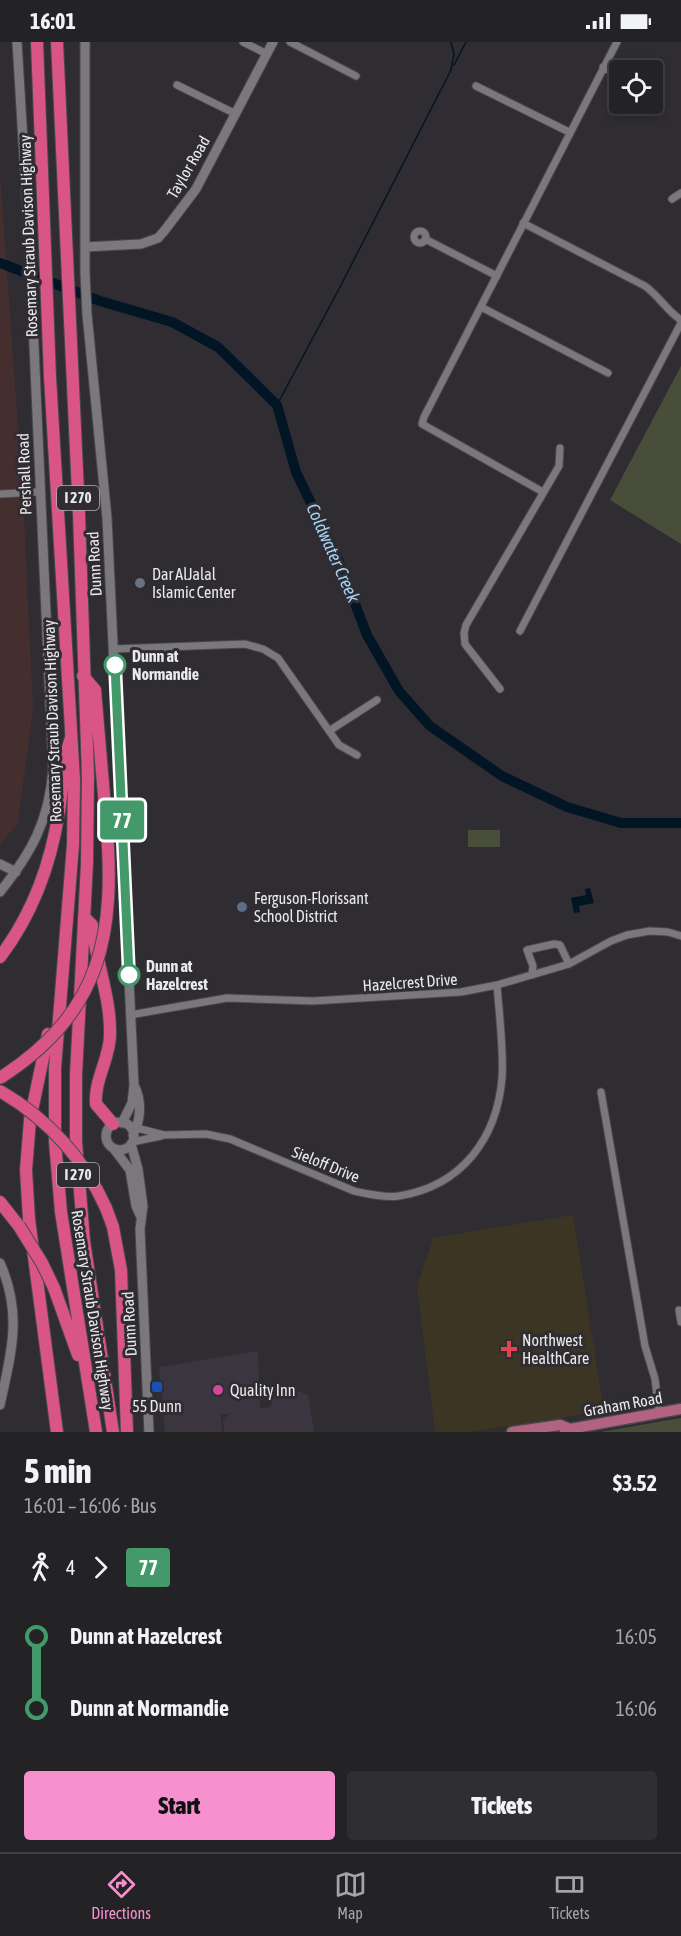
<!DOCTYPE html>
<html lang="en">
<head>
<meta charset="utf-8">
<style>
  :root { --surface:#232225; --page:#2f2f32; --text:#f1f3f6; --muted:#a3a4a7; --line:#403f42; --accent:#f790ce }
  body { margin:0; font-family:"Asap Condensed",sans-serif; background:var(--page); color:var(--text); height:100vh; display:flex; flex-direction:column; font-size:22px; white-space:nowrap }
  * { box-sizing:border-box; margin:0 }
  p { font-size:20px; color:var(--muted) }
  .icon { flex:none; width:33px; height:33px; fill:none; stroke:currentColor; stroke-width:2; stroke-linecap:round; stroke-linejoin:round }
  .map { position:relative; height:1390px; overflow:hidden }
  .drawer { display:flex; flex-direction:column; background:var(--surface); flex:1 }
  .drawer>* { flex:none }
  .badge { padding:0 12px; border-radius:4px; font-size:21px; line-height:39px }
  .buttons { position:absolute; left:609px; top:18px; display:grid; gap:12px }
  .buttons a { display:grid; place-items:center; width:54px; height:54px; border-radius:6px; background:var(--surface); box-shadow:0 3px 9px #0003,0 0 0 2px var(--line); font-size:30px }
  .map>.badge { position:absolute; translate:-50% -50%; box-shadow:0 0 0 3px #fff }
  .legs { display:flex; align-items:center; gap:9px; height:66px; padding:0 24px; font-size:20px }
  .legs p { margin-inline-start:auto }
  .headline { display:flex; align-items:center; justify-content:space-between; height:102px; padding:0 24px }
  h1 { font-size:33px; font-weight:800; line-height:45px }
  .cta { display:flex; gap:12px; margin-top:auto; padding:12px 24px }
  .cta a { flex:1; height:69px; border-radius:6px; background:var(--accent); color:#111; font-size:24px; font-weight:800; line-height:69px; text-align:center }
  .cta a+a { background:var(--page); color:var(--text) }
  ul { padding:0 24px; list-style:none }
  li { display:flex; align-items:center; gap:21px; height:72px; font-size:22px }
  li i { display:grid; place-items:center; width:9px; height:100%; margin:0 8px; background:currentColor }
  li i::after { content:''; width:15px; height:15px; margin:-8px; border:4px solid; border-radius:50%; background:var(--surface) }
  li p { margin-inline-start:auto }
  li:first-child i { background:linear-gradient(#0000 50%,currentColor 0) }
  li:last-child i { background:linear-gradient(currentColor 50%,#0000 0) }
  .status { display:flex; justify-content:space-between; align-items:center; height:42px; padding:0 30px; background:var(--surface); direction:ltr }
  .status svg { height:16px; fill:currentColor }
  .tabs { display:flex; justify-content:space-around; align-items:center; height:84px; border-top:2px solid var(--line); background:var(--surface); font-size:16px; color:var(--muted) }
  .tabs a { display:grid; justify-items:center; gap:3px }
  .tabs .active { color:var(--accent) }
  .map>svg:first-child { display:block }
  .built { fill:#3a353f }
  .industrial { fill:#442f2e }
  .medical { fill:#3c3523 }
  .green { fill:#494e3b }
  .water { fill:#021524 }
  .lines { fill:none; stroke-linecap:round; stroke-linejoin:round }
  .stream { stroke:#021524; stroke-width:1.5 }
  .river { stroke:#021524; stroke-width:10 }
  .street-casing { stroke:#4a484b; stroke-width:9 }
  .secondary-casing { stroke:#4a484b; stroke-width:11 }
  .primary-casing { stroke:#4a484b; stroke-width:13 }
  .highway-casing { stroke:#4a484b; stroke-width:14 }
  .street { stroke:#7a787d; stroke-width:7 }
  .secondary { stroke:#7a787d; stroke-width:9 }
  .primary { stroke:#b26382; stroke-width:10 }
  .highway { stroke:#d85585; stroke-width:12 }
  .highway-bridge-casing { stroke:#4a484b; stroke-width:14; stroke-linecap:butt }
  .highway-bridge { stroke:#d85585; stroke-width:12 }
  .line-1-casing { stroke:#fff; stroke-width:14 }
  .line-1 { stroke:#44996b; stroke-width:9 }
  .worship-dot { fill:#6b7280; stroke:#2f2d31; stroke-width:2 }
  .stop-1-dot { fill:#fff; stroke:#44996b; stroke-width:3 }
  .service-dot { fill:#5c6f8a; stroke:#2f2d31; stroke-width:2 }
  .health-dot { fill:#e0444e; stroke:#2f2d31; stroke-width:2 }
  .transit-dot { fill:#1a4fb4; stroke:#2f2d31; stroke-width:2 }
  .hotel-dot { fill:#d1479c; stroke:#2f2d31; stroke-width:2 }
  .labels { text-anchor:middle; stroke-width:6; stroke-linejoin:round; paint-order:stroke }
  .shield { fill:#2f2d31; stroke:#b2b1b3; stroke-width:1.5 }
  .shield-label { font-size:15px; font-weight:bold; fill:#eae9eb }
  .street-label { font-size:16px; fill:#eae9eb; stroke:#2f2d31 }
  .poi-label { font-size:16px; fill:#eae9eb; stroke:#2f2d31; text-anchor:start }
  .stop-label { font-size:16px; font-weight:bold; fill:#eae9eb; stroke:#2f2d31; text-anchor:start }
  .water-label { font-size:18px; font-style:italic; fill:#a2d1f5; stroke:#2f2d31 }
</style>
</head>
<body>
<div class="status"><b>16:01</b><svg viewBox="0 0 49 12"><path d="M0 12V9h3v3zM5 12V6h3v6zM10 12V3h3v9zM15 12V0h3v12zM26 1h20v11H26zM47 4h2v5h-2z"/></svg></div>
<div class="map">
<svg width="681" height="1390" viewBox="0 0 681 1390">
  <rect width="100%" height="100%" fill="#2f2d31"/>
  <!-- built -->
  <path class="built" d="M258,1309L260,1366L271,1365L272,1355L276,1351L296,1348L304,1351L308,1353L314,1390H224L223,1378L226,1374L232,1371L221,1373L222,1390H165L159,1325Z"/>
  <!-- industrial -->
  <path class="industrial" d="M0,131L23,456L33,667L18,781L0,802Z"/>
  <!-- medical -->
  <path class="medical" d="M573,1173L604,1369L471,1390H435L417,1245L433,1196Z"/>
  <!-- green -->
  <path class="green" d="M681,324V502L610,458Z
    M468,788H500V805H468Z
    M681,1376V1390H600Z"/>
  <!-- water -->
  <path class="water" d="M590,846L594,861L579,864L580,870L574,871L571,856L586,853L585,847Z"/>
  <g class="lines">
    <!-- stream -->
    <path class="stream" d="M454,23L466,0
      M277,363L340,245L451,28L454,12L451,0"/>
    <!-- river -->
    <path class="river" d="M0,221L100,259L172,280L218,305L277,363L296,430L339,520L367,593L399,649L430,684L502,734L567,765L621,781H681"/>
    <!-- street casing -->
    <g class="street-casing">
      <path id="street" d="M243,0L267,12
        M290,0L356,34
        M603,25L620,34
        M177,43L236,72
        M476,44L569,90
        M652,51L656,53
        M672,157L681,151
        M523,181L645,244C659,254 667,269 681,278
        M414 195a6 6 0 1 1 12 0a6 6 0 1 1-12 0Z
        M425,197L497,234
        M481,265L608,331
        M543,450L422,382L424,375L617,0
        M0,452L39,450
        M520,589L681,281
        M114,607L245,602L263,607L278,616L339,703L357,713
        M500,647L465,602L464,591L466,583L559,424L560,406
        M329,689L377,658
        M532,933L533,924L527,908L554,902L560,903L569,922
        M130,973L227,956L313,959L461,950L497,943L569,922L611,899L627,893L650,889L668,890L681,894
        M601,1050L645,1304L655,1337L659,1371
        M129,1084L164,1093L206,1092L230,1097L354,1149C368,1152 385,1156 399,1154C462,1144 497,1096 502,1036C504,1009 499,971 497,943
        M132,1100L161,1094
        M679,1268L681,1280"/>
    </g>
    <!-- secondary casing -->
    <g class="secondary-casing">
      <path id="secondary" d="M85,0V231L87,272L107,476L134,1043L132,1061L122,1081
        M85,205L141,202L158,196L165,188L196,147L273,0
        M0,822L16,830
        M0,850C32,810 49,779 53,727L30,215L17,0
        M106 1094a14 14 0 1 1 28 0a14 14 0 1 1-28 0Z
        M133,1093C141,1078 142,1058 134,1043
        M131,1102L138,1127L143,1164L140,1187L149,1390
        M114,1107L130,1128L136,1164L140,1173
        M0,1221C23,1272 11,1312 0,1363"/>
    </g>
    <!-- primary casing -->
    <g class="primary-casing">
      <path id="primary" d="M512,1390L560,1383L570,1387
        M565,1390L570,1387L681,1367"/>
    </g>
    <!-- highway casing -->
    <g class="highway-casing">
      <path id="highway" d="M37,0L50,335L74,738L73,803L55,1026V1100L61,1170L96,1390
        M57,0L79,472L88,735L87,821L76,1033V1100L84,1199L113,1390
        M83,634L95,648L106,777
        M84,875L92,883C96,920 111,956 110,993C110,1016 94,1038 96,1062L113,1082
        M0,915C32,873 51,821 59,769C63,745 62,720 71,696
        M48,992L30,1078L26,1128L29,1177L57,1390
        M0,1160L19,1184
        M106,1166L113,1185L121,1228L127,1390
        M54,1246L78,1313"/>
    </g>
    <!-- street -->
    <use href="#street" class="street"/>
    <!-- secondary -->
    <use href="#secondary" class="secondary"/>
    <!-- primary -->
    <use href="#primary" class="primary"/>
    <!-- highway -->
    <use href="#highway" class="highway"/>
    <!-- highway-bridge casing -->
    <g class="highway-bridge-casing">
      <path id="highway-bridge" d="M0,1036C103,970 116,891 106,777
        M0,1049C48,1077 83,1115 106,1166
        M19,1184L42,1221L54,1246"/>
    </g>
    <!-- highway-bridge -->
    <use href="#highway-bridge" class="highway-bridge"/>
  </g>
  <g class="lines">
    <!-- line-1 casing -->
    <g class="line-1-casing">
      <path id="line-1" d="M115,623L129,933"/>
    </g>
    <!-- line-1 -->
    <use href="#line-1" class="line-1"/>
  </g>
  <!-- markers -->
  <circle class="worship-dot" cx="140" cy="541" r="6"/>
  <g class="stop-1-dot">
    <circle cx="115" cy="623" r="10"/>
    <circle cx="129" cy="933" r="10"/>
  </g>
  <circle class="service-dot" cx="242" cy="865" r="6"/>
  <path class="health-dot" d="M506 1298h6v6h6v6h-6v6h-6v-6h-6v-6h6z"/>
  <rect class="transit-dot" x="151" y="1339" width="12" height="12" rx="3"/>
  <circle class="hotel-dot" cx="218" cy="1348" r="6"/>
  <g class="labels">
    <!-- shield labels -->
    <g class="shield">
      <rect x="57" y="444" width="42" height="24" rx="4.5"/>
      <rect x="57" y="1121" width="42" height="24" rx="4.5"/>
    </g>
    <g class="shield-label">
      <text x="78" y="461">I 270</text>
      <text x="78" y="1138">I 270</text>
    </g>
    <!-- street labels -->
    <g class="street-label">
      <text transform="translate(188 125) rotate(-60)" y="6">Taylor Road</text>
      <text transform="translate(28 194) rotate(-92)" y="6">Rosemary Straub Davison Highway</text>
      <text transform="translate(24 432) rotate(-92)" y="6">Pershall Road</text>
      <text transform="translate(94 522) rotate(-93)" y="6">Dunn Road</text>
      <text transform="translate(52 679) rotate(-92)" y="6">Rosemary Straub Davison Highway</text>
      <text transform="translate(410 940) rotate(-4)" y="6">Hazelcrest Drive</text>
      <text transform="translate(326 1122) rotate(22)" y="6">Sieloff Drive</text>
      <text transform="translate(93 1268) rotate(81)" y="6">Rosemary Straub Davison Highway</text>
      <text transform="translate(129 1282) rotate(-93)" y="6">Dunn Road</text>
      <text transform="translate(623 1362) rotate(-10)" y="6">Graham Road</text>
    </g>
    <!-- poi labels -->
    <g class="poi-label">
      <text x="152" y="538">Dar AlJalal<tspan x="152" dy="18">Islamic Center</tspan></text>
      <text x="254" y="862">Ferguson-Florissant<tspan x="254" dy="18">School District</tspan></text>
      <text x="522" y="1304">Northwest<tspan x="522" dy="18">HealthCare</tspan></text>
      <text x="230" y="1354">Quality Inn</text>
      <text x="157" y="1370" text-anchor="middle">55 Dunn</text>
    </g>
    <!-- stop labels -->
    <g class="stop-label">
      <text x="132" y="620">Dunn at<tspan x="132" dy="18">Normandie</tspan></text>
      <text x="146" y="930">Dunn at<tspan x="146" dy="18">Hazelcrest</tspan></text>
    </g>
    <!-- water labels -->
    <g class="water-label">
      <text transform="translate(333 511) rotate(66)" y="6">Coldwater Creek</text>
    </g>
  </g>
</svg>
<div class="buttons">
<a><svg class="icon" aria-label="locate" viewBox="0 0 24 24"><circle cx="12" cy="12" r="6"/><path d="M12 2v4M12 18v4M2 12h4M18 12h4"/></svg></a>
</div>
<b class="badge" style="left:122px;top:778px;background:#44996b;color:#fff">77</b>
</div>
<section class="drawer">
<div class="headline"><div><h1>5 min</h1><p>16:01 – 16:06 · Bus</p></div><b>$3.52</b></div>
<div class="legs"><svg class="icon" aria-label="walk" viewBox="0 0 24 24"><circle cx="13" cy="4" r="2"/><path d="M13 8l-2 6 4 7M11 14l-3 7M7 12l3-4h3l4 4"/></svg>4<svg class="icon" aria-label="forward" viewBox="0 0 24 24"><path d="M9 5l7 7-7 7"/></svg><b class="badge" style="background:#44996b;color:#fff">77</b></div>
<ul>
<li><i style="color:#44996b"></i><b>Dunn at Hazelcrest</b><p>16:05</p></li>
<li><i style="color:#44996b"></i><b>Dunn at Normandie</b><p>16:06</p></li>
</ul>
<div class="cta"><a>Start</a><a>Tickets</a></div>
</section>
<nav class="tabs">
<a class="active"><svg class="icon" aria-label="directions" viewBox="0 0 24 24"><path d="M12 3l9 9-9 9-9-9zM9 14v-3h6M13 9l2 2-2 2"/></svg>Directions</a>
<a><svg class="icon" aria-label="map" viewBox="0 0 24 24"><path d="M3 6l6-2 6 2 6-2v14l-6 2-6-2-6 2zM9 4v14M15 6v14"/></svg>Map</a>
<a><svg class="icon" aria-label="tickets" viewBox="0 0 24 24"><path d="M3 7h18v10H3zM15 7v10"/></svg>Tickets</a>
</nav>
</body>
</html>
